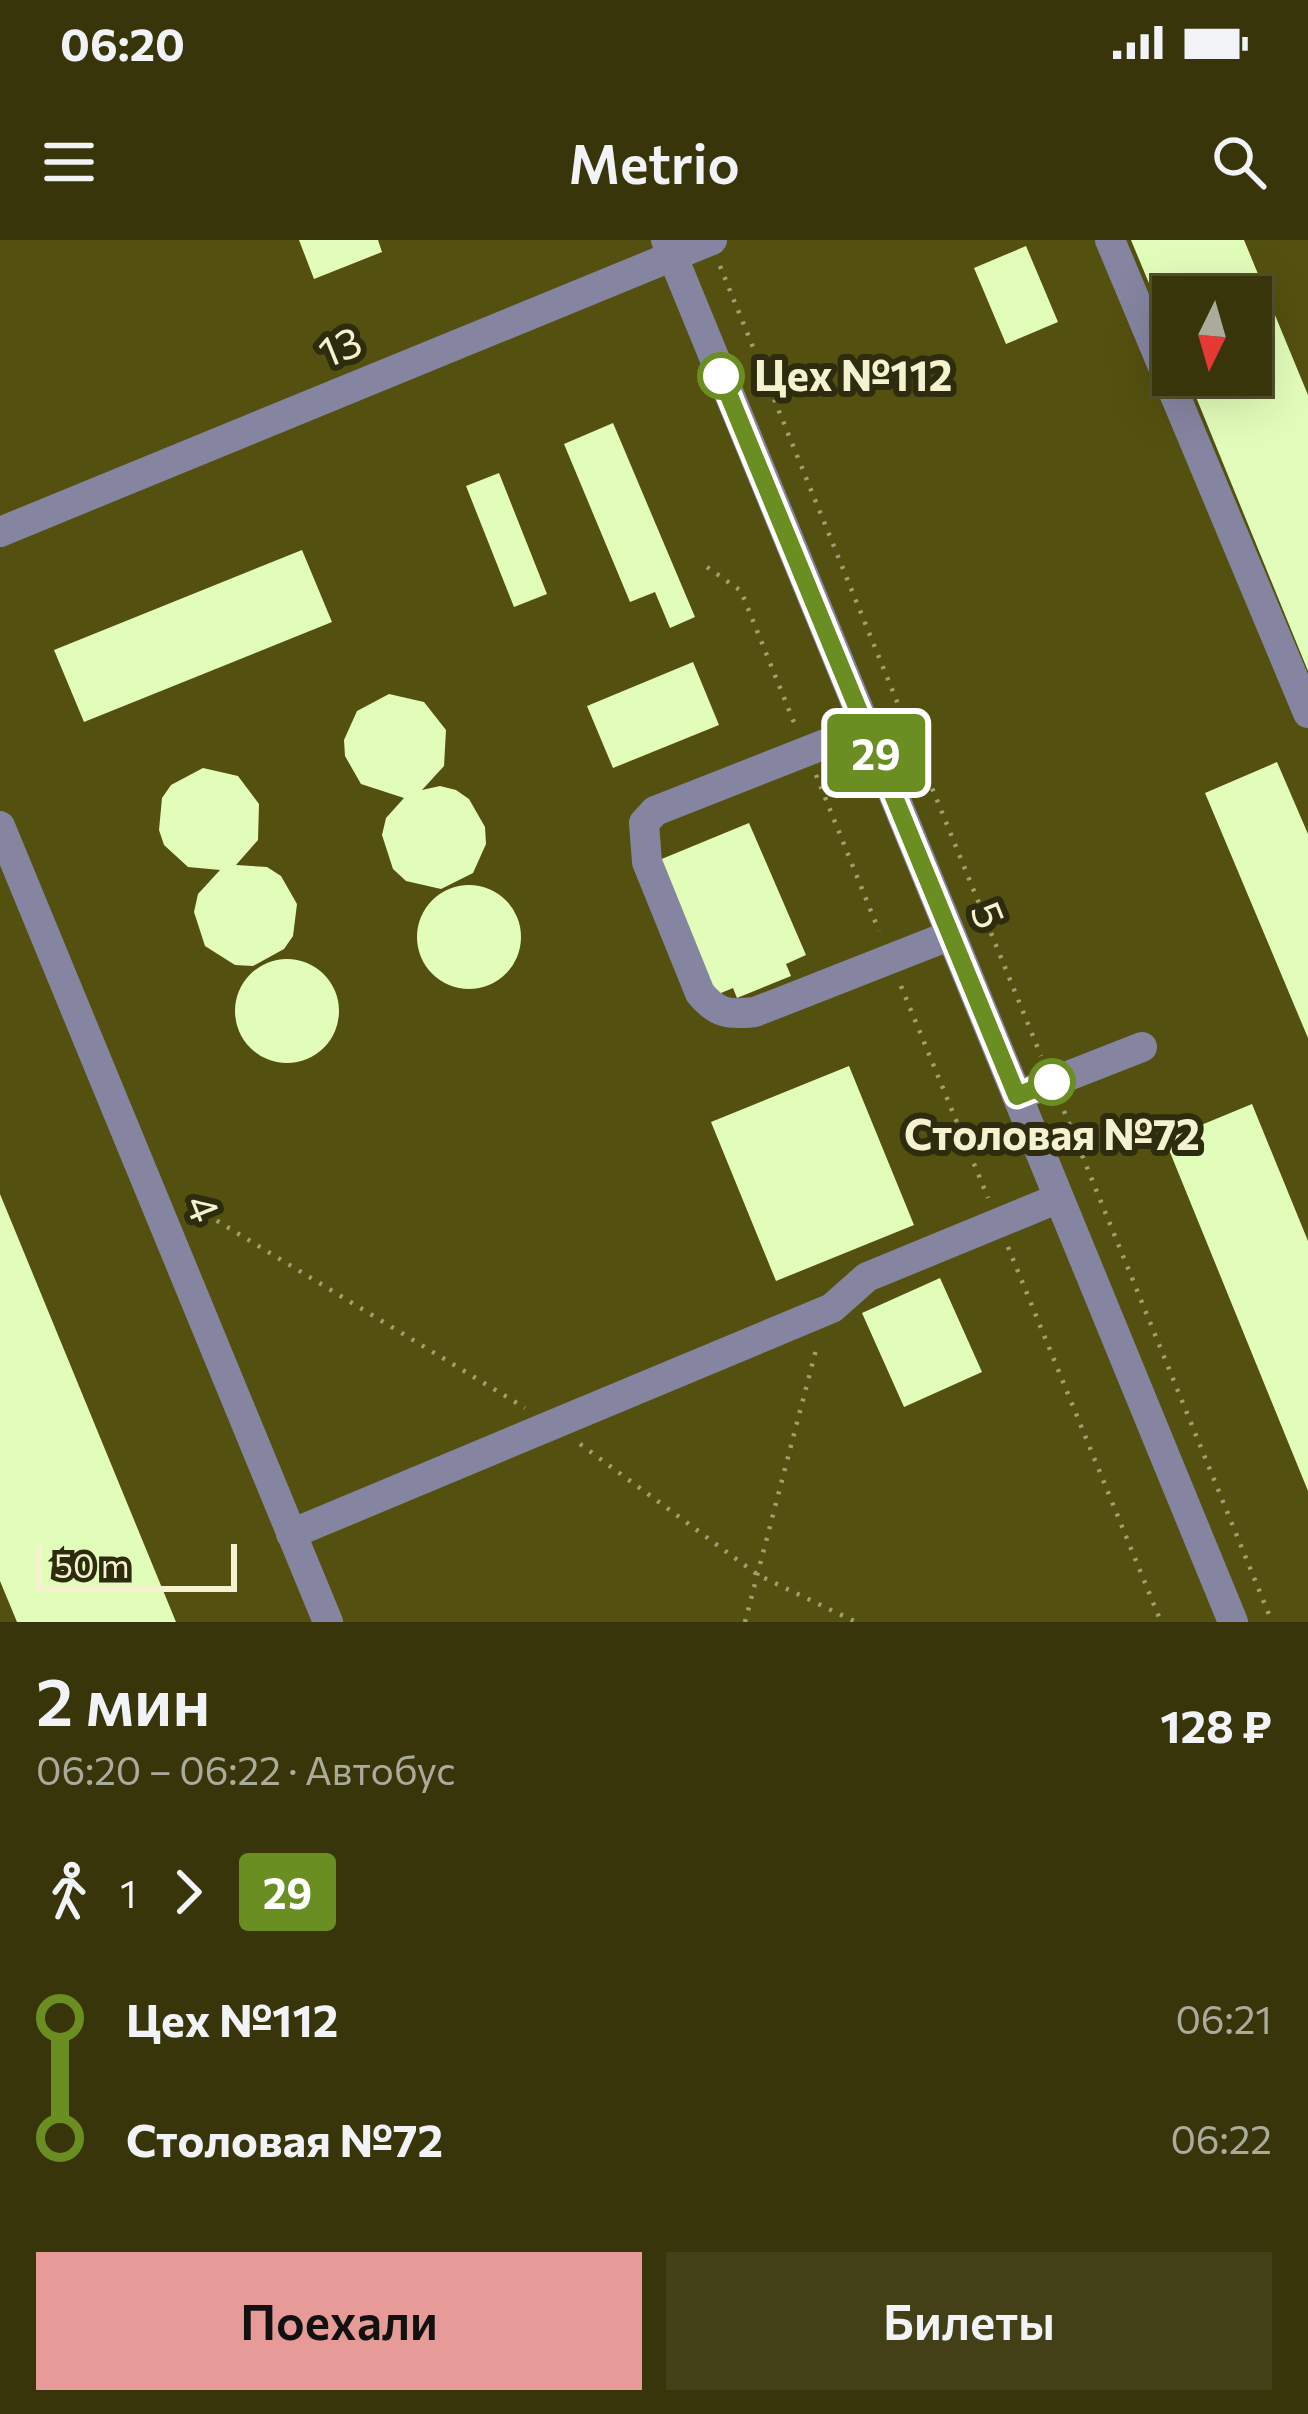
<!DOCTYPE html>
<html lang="ru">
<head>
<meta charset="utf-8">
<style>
  :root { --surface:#38350a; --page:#434018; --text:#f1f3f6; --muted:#abab9c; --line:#52502b; --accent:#e69b98 }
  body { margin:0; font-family:Commissioner,sans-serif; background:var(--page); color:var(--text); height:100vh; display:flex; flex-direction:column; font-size:45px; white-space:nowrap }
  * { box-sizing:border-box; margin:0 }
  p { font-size:39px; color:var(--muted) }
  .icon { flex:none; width:66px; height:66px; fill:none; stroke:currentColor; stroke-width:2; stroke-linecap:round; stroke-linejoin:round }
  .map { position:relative; height:1382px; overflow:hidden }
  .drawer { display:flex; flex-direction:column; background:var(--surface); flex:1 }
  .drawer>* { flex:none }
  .badge { padding:0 24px; border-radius:9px; font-size:42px; line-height:78px }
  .needle { width:78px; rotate:185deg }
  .tools { position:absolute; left:1152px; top:36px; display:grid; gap:24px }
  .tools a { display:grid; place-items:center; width:120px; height:120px; border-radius:0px; background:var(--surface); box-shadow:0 12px 48px #0002,0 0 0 3px var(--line); font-size:60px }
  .scale { position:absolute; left:36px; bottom:30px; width:201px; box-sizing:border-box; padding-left:12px; border:6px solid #f4f2cf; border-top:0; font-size:33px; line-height:42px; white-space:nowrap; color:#f4f2cf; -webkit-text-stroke:9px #2e2c0f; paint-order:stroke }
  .map>.badge { position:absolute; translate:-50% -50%; box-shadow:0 0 0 6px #fff }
  .legs { display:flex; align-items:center; gap:18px; height:132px; padding:0 36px; font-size:39px }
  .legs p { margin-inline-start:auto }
  .summary { display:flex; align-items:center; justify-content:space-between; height:204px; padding:0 36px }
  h1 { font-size:66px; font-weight:600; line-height:90px }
  .button { display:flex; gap:24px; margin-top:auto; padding:24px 36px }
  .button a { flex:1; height:138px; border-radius:0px; background:var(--accent); color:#111; font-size:48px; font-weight:600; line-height:138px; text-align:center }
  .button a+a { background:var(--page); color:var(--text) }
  ul { padding:0 36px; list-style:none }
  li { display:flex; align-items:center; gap:42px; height:120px; font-size:45px }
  li i { display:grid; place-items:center; width:18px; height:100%; margin:0 15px; background:currentColor }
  li i::after { content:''; width:30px; height:30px; margin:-15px; border:9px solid; border-radius:50%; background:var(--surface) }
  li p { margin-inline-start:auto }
  li:first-child i { background:linear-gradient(#0000 50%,currentColor 0) }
  li:last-child i { background:linear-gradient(currentColor 50%,#0000 0) }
  .status { display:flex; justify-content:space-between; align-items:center; height:84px; padding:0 60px; background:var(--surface); direction:ltr }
  .status svg { height:33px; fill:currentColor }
  header { display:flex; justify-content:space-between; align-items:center; height:156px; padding:0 36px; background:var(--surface); font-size:54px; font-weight:600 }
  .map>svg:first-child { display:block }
  .built { fill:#54500f; fill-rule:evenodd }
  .building { fill:#e2fdb9 }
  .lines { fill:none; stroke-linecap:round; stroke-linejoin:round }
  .path { stroke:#a19f71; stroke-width:4.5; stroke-dasharray:3 9; stroke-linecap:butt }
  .minor { stroke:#8585a1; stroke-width:30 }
  .line-1-casing { stroke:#fff; stroke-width:27 }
  .line-1 { stroke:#6b8e23; stroke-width:18 }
  .stop-1-dot { fill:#fff; stroke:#6b8e23; stroke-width:6 }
  .labels { text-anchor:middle; stroke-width:12; stroke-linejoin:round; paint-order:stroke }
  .street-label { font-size:42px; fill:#f4f2cf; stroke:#2e2c0f }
  .stop-label { font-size:42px; font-weight:bold; fill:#f4f2cf; stroke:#2e2c0f; text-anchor:start }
</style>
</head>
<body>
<div class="status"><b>06:20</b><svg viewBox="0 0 49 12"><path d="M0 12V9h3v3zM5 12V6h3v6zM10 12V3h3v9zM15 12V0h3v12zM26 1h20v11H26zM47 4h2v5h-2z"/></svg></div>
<header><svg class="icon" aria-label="menu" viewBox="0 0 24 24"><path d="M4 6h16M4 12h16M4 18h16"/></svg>Metrio<svg class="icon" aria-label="search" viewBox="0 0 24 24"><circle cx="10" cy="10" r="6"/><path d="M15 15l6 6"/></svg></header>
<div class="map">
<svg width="1308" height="1382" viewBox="0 0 1308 1382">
  <rect width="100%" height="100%" fill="#4a470e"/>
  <!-- built -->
  <path class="built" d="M0,0H1308V1382H0ZM1173,57H1251V135H1173Z"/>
  <!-- building -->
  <path class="building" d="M299,0H378L382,12L314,39Z
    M1131,0H1244L1308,155V431L1187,135H1251V57H1173V101Z
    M1026,6L1058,82L1006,104L974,28Z
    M613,183L695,377L670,388L655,352L630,362L564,204Z
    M499,233L547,354L514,367L466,246Z
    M302,310L332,382L84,482L54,410Z
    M693,422L719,485L613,528L587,466Z
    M389,454L424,462L446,490L444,526L422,550L440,546L456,550L469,559L485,587L486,604L473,633L441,649L406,641L393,629L382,595L386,578L404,558L361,544L345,516L344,500L357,471Z
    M1277,522L1308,594V798L1205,553Z
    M203,528L238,536L259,564L258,600L236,625L267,627L281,636L297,664L293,696L284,709L253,726L235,725L205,706L194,672L198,654L220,630L188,627L164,605L159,590L162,558L171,545Z
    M749,583L806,715L786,724L791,736L737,758L733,748L709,758L652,623Z
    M417 697a52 52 0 1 1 104 0a52 52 0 1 1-104 0Z
    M235 771a52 52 0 1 1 104 0a52 52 0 1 1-104 0Z
    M849,826L914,985L776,1041L711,882Z
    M1252,864L1308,1001V1251L1165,900Z
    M0,954L176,1382H17L0,1341Z
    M940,1038L982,1132L904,1167L862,1073Z"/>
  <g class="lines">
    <!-- path -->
    <path class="path" d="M720,26L1041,816
      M707,327L741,351L795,485
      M816,535L879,691
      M901,746L988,958
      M1064,871L1272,1382
      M186,962L525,1168
      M1008,1007L1161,1382
      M580,1204L758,1335L856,1382
      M745,1382L817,1106"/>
    <!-- minor -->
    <path class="minor" d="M666,0L1233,1382
      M1110,0L1308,473
      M0,292L712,0
      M866,488L655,571L644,583L647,622L700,753C717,774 729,775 755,772L951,695
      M0,586L328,1382
      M1017,856L1142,807
      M291,1294L832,1068L867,1037L1059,958"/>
  </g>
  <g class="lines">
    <!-- line-1 casing -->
    <g class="line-1-casing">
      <path id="line-1" d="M721,136L1017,856L1052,842"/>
    </g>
    <!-- line-1 -->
    <use href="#line-1" class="line-1"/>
  </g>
  <!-- markers -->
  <g class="stop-1-dot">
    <circle cx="721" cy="136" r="21"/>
    <circle cx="1052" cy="842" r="21"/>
  </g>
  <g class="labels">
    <!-- street labels -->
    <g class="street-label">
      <text transform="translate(340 107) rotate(-22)" y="15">13</text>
      <text transform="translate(988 675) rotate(68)" y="15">5</text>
      <text transform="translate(203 968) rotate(68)" y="15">4</text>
    </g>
    <!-- stop labels -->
    <g class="stop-label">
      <text x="754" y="151">Цех №112</text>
      <text x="1052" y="910" text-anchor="middle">Столовая №72</text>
    </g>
  </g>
</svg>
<div class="tools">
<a><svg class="needle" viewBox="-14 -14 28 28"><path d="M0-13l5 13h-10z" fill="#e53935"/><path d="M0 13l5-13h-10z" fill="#abab9c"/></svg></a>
</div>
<div class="scale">50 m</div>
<b class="badge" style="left:876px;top:513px;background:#6b8e23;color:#fff">29</b>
</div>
<section class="drawer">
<div class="summary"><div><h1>2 мин</h1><p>06:20 – 06:22 · Автобус</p></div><b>128 ₽</b></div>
<div class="legs"><svg class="icon" aria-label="walk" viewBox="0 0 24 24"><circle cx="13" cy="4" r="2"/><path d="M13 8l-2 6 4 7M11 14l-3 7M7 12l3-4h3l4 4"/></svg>1<svg class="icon" aria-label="forward" viewBox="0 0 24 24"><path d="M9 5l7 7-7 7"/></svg><b class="badge" style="background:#6b8e23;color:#fff">29</b></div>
<ul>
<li><i style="color:#6b8e23"></i><b>Цех №112</b><p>06:21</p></li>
<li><i style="color:#6b8e23"></i><b>Столовая №72</b><p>06:22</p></li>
</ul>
<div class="button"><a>Поехали</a><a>Билеты</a></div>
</section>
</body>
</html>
